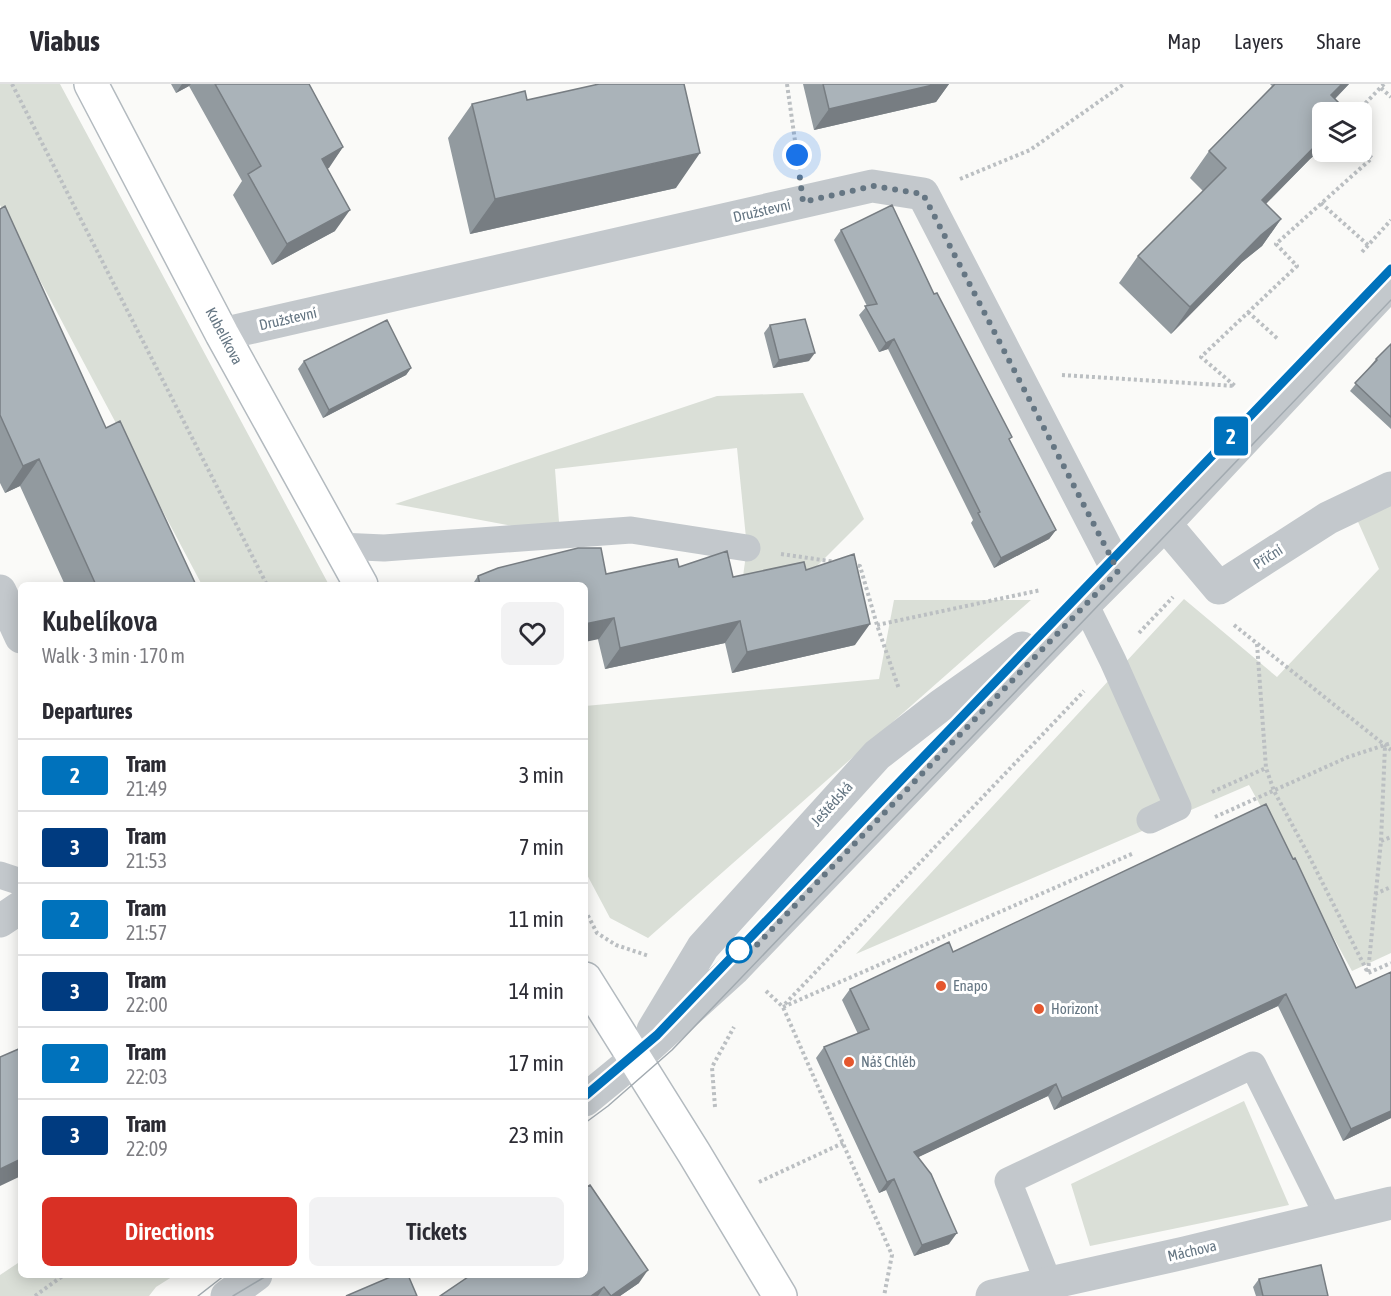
<!DOCTYPE html>
<html lang="en">
<head>
<meta charset="utf-8">
<style>
  :root { --surface:#fff; --page:#f2f2f3; --text:#2b2b33; --muted:#7c7c81; --line:#e1e1e2; --accent:#d93025 }
  body { margin:0; font-family:"Asap Condensed",sans-serif; background:var(--page); color:var(--text); height:100vh; display:flex; flex-direction:column; font-size:22px; white-space:nowrap }
  * { box-sizing:border-box; margin:0 }
  p { font-size:20px; color:var(--muted) }
  .icon { flex:none; width:33px; height:33px; fill:none; stroke:currentColor; stroke-width:2; stroke-linecap:round; stroke-linejoin:round }
  .map { position:relative; flex:1; overflow:hidden }
  .details { position:absolute; left:18px; top:498px; width:570px; height:696px; display:flex; flex-direction:column; background:var(--surface); border-radius:9px; box-shadow:0 3px 15px #0003 }
  .details>* { flex:none }
  .badge { padding:0 12px; border-radius:4px; font-size:21px; line-height:39px }
  .fabs { position:absolute; left:1312px; top:18px; display:grid; gap:12px }
  .fabs a { display:grid; place-items:center; width:60px; height:60px; border-radius:9px; background:var(--surface); box-shadow:0 3px 15px #0003; font-size:30px }
  .you { position:absolute; width:30px; height:30px; margin:-15px; border:4px solid #fff; border-radius:50%; background:#1a73e8; box-shadow:0 0 0 9px #1a73e833 }
  .map>.badge { position:absolute; translate:-50% -50%; box-shadow:0 0 0 3px #fff }
  h2 { padding:0 24px; font-size:22px; line-height:54px }
  .round { display:grid; place-items:center; flex:none; width:63px; height:63px; border-radius:9px; background:var(--page) }
  .overview { display:flex; align-items:center; justify-content:space-between; height:102px; padding:0 24px }
  h1 { font-size:28px; font-weight:600; line-height:45px }
  .action { display:flex; gap:12px; margin-top:auto; padding:12px 24px }
  .action a { flex:1; height:69px; border-radius:9px; background:var(--accent); color:#fff; font-size:24px; font-weight:600; line-height:69px; text-align:center }
  .action a+a { background:var(--page); color:var(--text) }
  ul { padding:0; list-style:none }
  li { display:flex; align-items:center; gap:18px; height:72px; padding:0 24px; border-top:2px solid var(--line) }
  li div { flex:1 }
  li b { display:block; font-size:22px }
  li em { font-style:normal }
  li .badge { min-width:66px; font-weight:700; text-align:center }
  header { display:flex; align-items:center; gap:36px; box-sizing:border-box; height:84px; padding:0 30px; background:var(--surface); border-bottom:2px solid var(--line) }
  header strong { font-size:28px }
  nav { display:flex; gap:33px; margin-inline-start:auto; font-size:21px }
  .map>svg:first-child { display:block }
  .green { fill:#dadfd7 }
  .lines { fill:none; stroke-linecap:round; stroke-linejoin:round }
  .secondary-casing { stroke:#b3babf; stroke-width:36 }
  .path { stroke:#bbbfc2; stroke-width:4; stroke-dasharray:3 3; stroke-linecap:butt }
  .lane { stroke:#c3c8cc; stroke-width:27 }
  .street { stroke:#c3c8cc; stroke-width:33 }
  .secondary { stroke:#fff; stroke-width:33 }
  .tram { stroke:#a2aab0; stroke-width:1.5 }
  .wall { fill:#929a9f }
  .shaded-wall { fill:#777d82 }
  .building { fill:#aab3b9; stroke:#777d82; stroke-width:1.5 }
  .line-casing { stroke:#fff; stroke-width:14 }
  .line { stroke:#0072bc; stroke-width:9 }
  .walk { stroke:#657683; stroke-width:6; stroke-dasharray:0 10.8 }
  .stop-dot { fill:#fff; stroke:#0072bc; stroke-width:3 }
  .poi-dot { fill:#e4572e; stroke:#fff; stroke-width:2 }
  .labels { text-anchor:middle; stroke-width:6; stroke-linejoin:round; paint-order:stroke }
  .street-label { font-size:15px; fill:#657683; stroke:#fff }
  .poi-label { font-size:15px; fill:#657683; stroke:#fff; text-anchor:start }
</style>
</head>
<body>
<header>
<strong>Viabus</strong>
<nav><a>Map</a><a>Layers</a><a>Share</a></nav>
</header>
<div class="map">
<svg width="1391" height="1212" viewBox="0 0 1391 1212">
  <rect width="100%" height="100%" fill="#fafaf8"/>
  <!-- green -->
  <path class="green" d="M0,0H60L329,501H202L0,121Z
    M803,309L864,435L811,488L742,499L747,464L737,364L555,385L560,451L395,420L717,312Z
    M1391,416V869L1352,887L1249,701L856,870L1184,515L1277,593L1379,485L1355,431Z
    M894,516H1031L648,854L610,834L585,787V622L879,595Z
    M1244,1017L1289,1121L1090,1162L1071,1100Z
    M21,1177V1191H175L156,1203L149,1212H0V1191Z"/>
  <g class="lines">
    <!-- secondary casing -->
    <g class="secondary-casing">
      <path id="secondary" d="M91,0L222,250L361,501
        M585,895L694,1069L780,1212"/>
    </g>
    <!-- path -->
    <path class="path" d="M12,0L267,501
      M787,0L798,78
      M1381,4L1391,13
      M1357,28L1384,0
      M960,95L1030,66L1124,0
      M1321,119L1368,161
      M1362,168L1391,136
      M1248,228L1279,256
      M1062,291L1235,302L1201,273L1297,182L1276,160L1372,74L1362,65
      M781,470L836,478
      M852,481L860,482L877,541L899,605
      M877,541L1041,506
      M1234,541L1391,666
      M1139,549L1173,513
      M1257,560L1266,684L1274,707L1308,770L1368,889L1391,879
      M1212,708L1266,684
      M1215,733L1348,673L1391,659
      M1381,757L1391,753
      M1375,810L1391,803
      M585,826L597,849L616,861L649,872
      M1368,888L1381,757L1385,662
      M766,907L783,923L892,1171L884,1212
      M785,920L1084,607
      M783,923L1134,769
      M715,1023L712,983L734,943
      M759,1098L843,1059
      M35,1212L64,1191"/>
    <!-- lane -->
    <path class="lane" d="M339,462L384,464L631,446L747,464
      M1085,520L1113,577L1178,723L1150,736
      M0,791L21,798
      M1049,1200L1008,1097L1253,981L1329,1134"/>
    <!-- street -->
    <path class="street" d="M222,250L872,102L923,110L1118,487
      M1165,440L1219,504L1328,434L1391,404
      M0,507L21,553
      M0,837L21,823
      M653,946L703,863L877,671L940,622L1022,564
      M585,1016L635,975L734,885L1085,520L1165,440L1391,199
      M227,1212L256,1191
      M992,1212L1184,1169L1391,1119"/>
    <!-- secondary -->
    <use href="#secondary" class="secondary"/>
    <!-- tram -->
    <path class="tram" d="M585,1012L657,951L1391,185
      M585,1039L608,1022L672,966L1391,216
      M198,1212L225,1191
      M233,1212L268,1191"/>
  </g>
  <!-- wall -->
  <path class="wall" d="M171,0H309L343,63L327,85L335,147L272,181L233,111L242,97L189,2L176,9Z
    M803,0H949L936,18L814,46Z
    M1270,0H1349L1323,28V64L1310,75L1266,120L1281,135L1262,162L1242,178L1171,250L1119,199L1138,172L1203,107L1190,94L1209,67L1272,2Z
    M527,16L676,104L470,150L448,54L472,20Z
    M0,125L106,344L196,501H65L20,402L5,409L0,399Z
    M841,146L934,210L1056,446L1049,455L994,484L971,439L973,436L888,265L879,268L859,231L867,222L834,156Z
    M770,241L809,277L773,284L764,249Z
    M1391,260V345L1350,307L1376,275Z
    M304,277L411,284L406,291L323,334L298,285Z
    M679,483L733,493L806,486L855,561L732,589L725,559L605,585L585,501H472L478,492L606,490Z
    M953,868L1356,904L1391,888V1034L1343,1057L1278,922L1054,1026L1048,1012L918,1073L949,1160L914,1172L886,1106L879,1109L816,974L824,963L858,950L842,916L850,905Z
    M1259,1195L1328,1212H1256L1253,1203Z
    M639,1199L620,1212H440Z"/>
  <!-- shaded-wall -->
  <path class="shaded-wall" d="M182,0H191L189,2L176,9Z
    M937,0H949L936,18L814,46L829,25Z
    M1342,0H1349L1312,38L1331,11Z
    M1323,54V64L1310,75L1243,143L1262,116Z
    M343,63L329,84L307,96L322,75Z
    M700,69L676,104L470,150L495,115Z
    M350,126L335,147L272,181L287,160Z
    M1281,135L1262,162L1242,178L1171,250L1190,223L1261,151Z
    M894,255L888,265L879,268L886,259Z
    M815,269L809,277L773,284L779,276Z
    M411,284L406,291L323,334L329,326Z
    M39,375L20,402L5,409L23,382Z
    M1056,446L1049,455L994,484L1001,474Z
    M614,534L599,555L585,558V540Z
    M740,537L725,559L605,585L620,564Z
    M870,540L855,561L732,589L747,568Z
    M1286,910L1278,922L1054,1026L1062,1014Z
    M1056,1000L1048,1012L906,1079L914,1068Z
    M1391,1027V1034L1343,1057L1351,1045Z
    M21,1075V1092L0,1102V1085Z
    M894,1095L886,1106L879,1109L887,1098Z
    M957,1149L949,1160L914,1172L922,1161Z
    M648,1186L639,1199L620,1212H611Z
    M604,1203L598,1212H591Z"/>
  <!-- building -->
  <path class="building" d="M215,0H309L343,63L322,75L350,126L287,160L248,90L261,82Z
    M599,0H684L700,69L495,115L472,20L525,7L527,16Z
    M823,0H937L829,25Z
    M1275,0H1342L1331,11L1348,28H1323V54L1262,116L1281,135L1261,151L1190,223L1138,172L1226,84L1209,67Z
    M892,121L934,210L937,209L1012,353L1009,355L1056,446L1001,474L978,429L980,428L894,255L886,259L865,222L877,220L841,146Z
    M5,122L106,344L120,337L196,501H96L39,375L23,382L0,331V125Z
    M805,235L815,269L779,276L770,241Z
    M387,236L411,284L329,326L304,277Z
    M1391,260V333L1355,299L1377,276L1376,275Z
    M578,464H601L606,490L677,475L679,483L727,467L733,493L804,478L806,486L854,470L870,540L747,568L740,537L620,564L614,534L585,540V501H480L478,492L498,484Z
    M1266,720L1293,775L1295,774L1356,904L1391,888V1027L1351,1045L1286,910L1062,1014L1056,1000L914,1068L931,1090L957,1149L922,1161L894,1095L887,1098L824,963L869,945L850,905L949,858L953,868Z
    M21,964V1075L0,1085V973Z
    M590,1101L648,1186L611,1212L604,1203L591,1212H440L471,1191H585V1104Z
    M1321,1181L1328,1212H1263L1259,1195Z
    M395,1191H408L417,1212H346Z"/>
  <g class="lines">
    <!-- line casing -->
    <g class="line-casing">
      <path id="line" d="M585,1012L657,951L1391,185"/>
    </g>
    <!-- line -->
    <use href="#line" class="line"/>
    <!-- walk -->
    <path class="walk" d="M739,866L750,868L1118,487L923,110L873,102L803,118L797,71"/>
  </g>
  <!-- markers -->
  <circle class="stop-dot" cx="739" cy="866" r="12"/>
  <g class="poi-dot">
    <circle cx="941" cy="902" r="6"/>
    <circle cx="1039" cy="925" r="6"/>
    <circle cx="849" cy="978" r="6"/>
  </g>
  <g class="labels">
    <!-- street labels -->
    <g class="street-label">
      <text transform="translate(762 127) rotate(-13)" y="5">Družstevní</text>
      <text transform="translate(288 235) rotate(-13)" y="5">Družstevní</text>
      <text transform="translate(224 252) rotate(62)" y="5">Kubelíkova</text>
      <text transform="translate(1268 473) rotate(-33)" y="5">Příční</text>
      <text transform="translate(832 720) rotate(-48)" y="5">Ještědská</text>
      <text transform="translate(1192 1167) rotate(-13)" y="5">Máchova</text>
    </g>
    <!-- poi labels -->
    <g class="poi-label">
      <text x="953" y="907">Enapo</text>
      <text x="1051" y="930">Horizont</text>
      <text x="861" y="983">Náš Chléb</text>
    </g>
  </g>
</svg>
<div class="fabs">
<a><svg class="icon" aria-label="layers" viewBox="0 0 24 24"><path d="M12 4l9 5-9 5-9-5zM3 14l9 5 9-5"/></svg></a>
</div>
<div class="you" style="left:797px;top:71px"></div>
<b class="badge" style="left:1231px;top:352px;background:#0072bc;color:#fff">2</b>
<section class="details">
<div class="overview"><div><h1>Kubelíkova</h1><p>Walk · 3 min · 170 m</p></div><a class="round"><svg class="icon" aria-label="heart" viewBox="0 0 24 24"><path d="M12 20l-8-8c-3-5 5-10 8-4 3-6 11-1 8 4z"/></svg></a></div>
<h2>Departures</h2>
<ul>
<li><span class="badge" style="background:#0072bc;color:#fff">2</span><div><b>Tram</b><p>21:49</p></div><em>3 min</em></li>
<li><span class="badge" style="background:#003b80;color:#fff">3</span><div><b>Tram</b><p>21:53</p></div><em>7 min</em></li>
<li><span class="badge" style="background:#0072bc;color:#fff">2</span><div><b>Tram</b><p>21:57</p></div><em>11 min</em></li>
<li><span class="badge" style="background:#003b80;color:#fff">3</span><div><b>Tram</b><p>22:00</p></div><em>14 min</em></li>
<li><span class="badge" style="background:#0072bc;color:#fff">2</span><div><b>Tram</b><p>22:03</p></div><em>17 min</em></li>
<li><span class="badge" style="background:#003b80;color:#fff">3</span><div><b>Tram</b><p>22:09</p></div><em>23 min</em></li>
</ul>
<div class="action"><a>Directions</a><a>Tickets</a></div>
</section>
</div>
</body>
</html>
